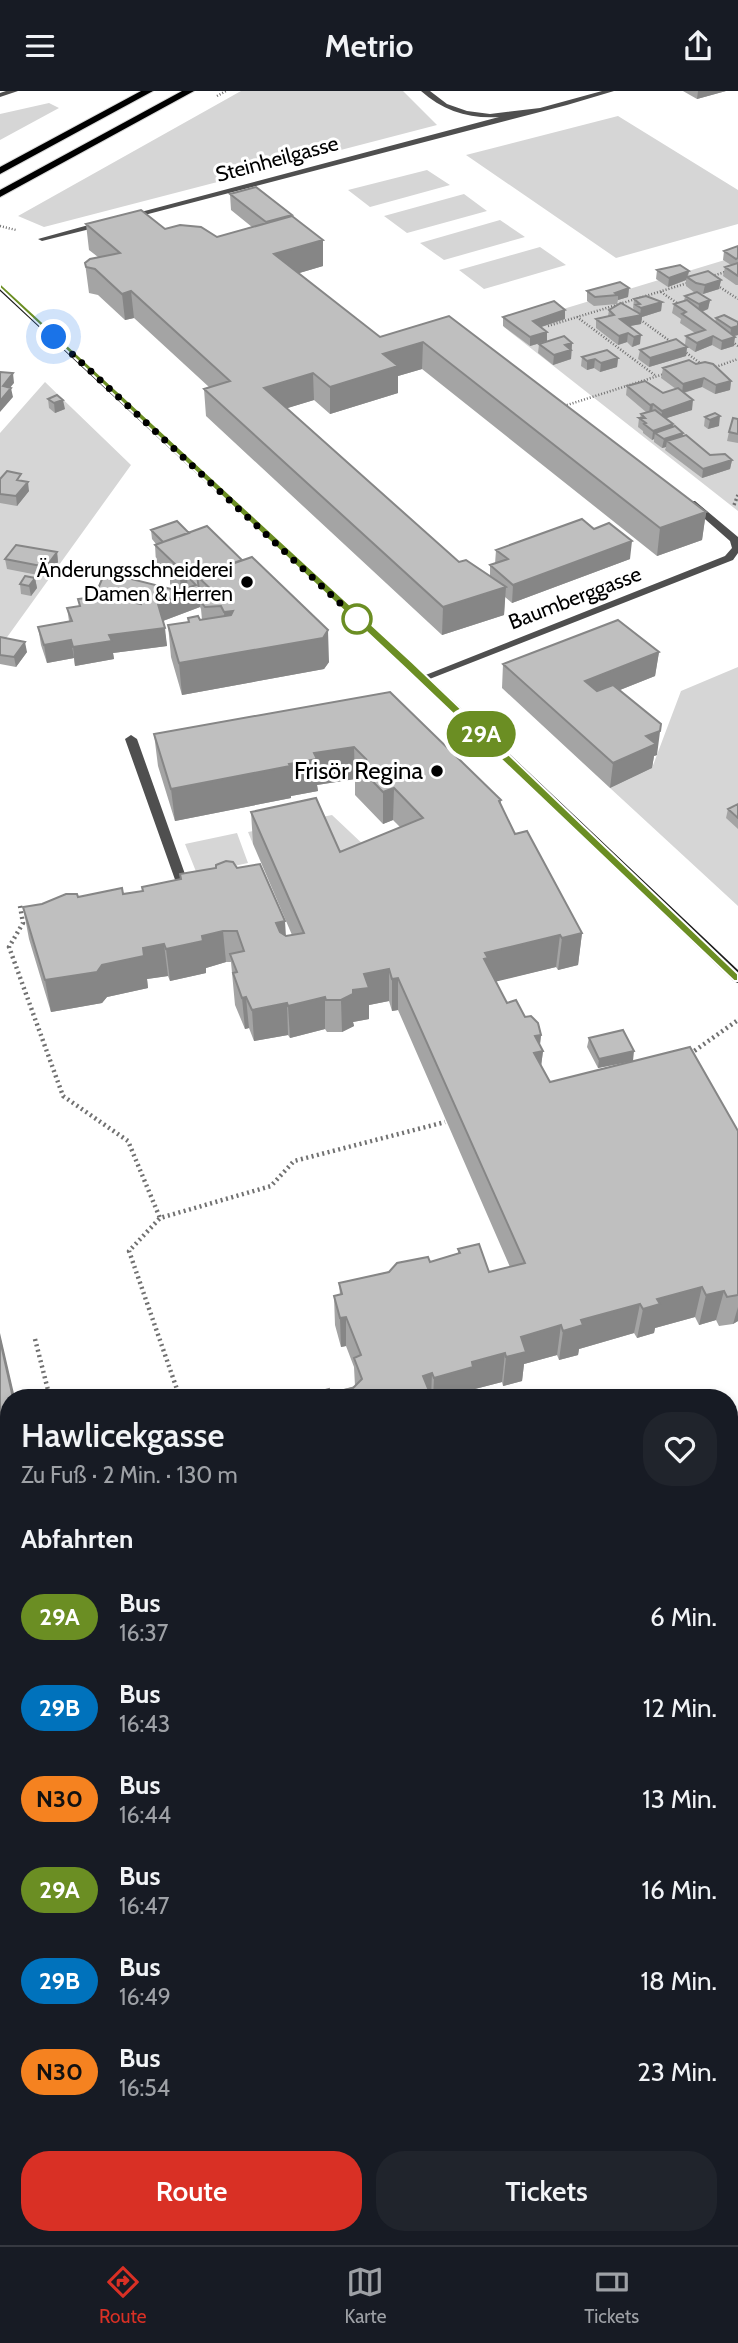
<!DOCTYPE html>
<html lang="de">
<head>
<meta charset="utf-8">
<style>
  :root { --surface:#171b24; --page:#20242c; --text:#f1f3f6; --muted:#9ea1a6; --line:#363941; --accent:#d93025 }
  body { margin:0; font-family:Cabin,sans-serif; background:var(--page); color:var(--text); height:100vh; display:flex; flex-direction:column; font-size:26px; white-space:nowrap }
  * { box-sizing:border-box; margin:0 }
  p { font-size:23px; color:var(--muted) }
  .icon { flex:none; width:38px; height:38px; fill:none; stroke:currentColor; stroke-width:2; stroke-linecap:round; stroke-linejoin:round }
  .map { position:relative; flex:1; overflow:hidden }
  .panel { position:absolute; left:0px; top:1298px; width:738px; height:856px; display:flex; flex-direction:column; background:var(--surface); border-radius:28px 28px 0 0; box-shadow:0 4px 10px #0003 }
  .panel>* { flex:none }
  .badge { padding:0 14px; border-radius:23px; font-size:24px; line-height:46px }
  .you { position:absolute; width:35px; height:35px; margin:-18px; border:5px solid #fff; border-radius:50%; background:#1a73e8; box-shadow:0 0 0 10px #1a73e833 }
  .map>.badge { position:absolute; translate:-50% -50%; box-shadow:0 0 0 4px #fff }
  h2 { padding:0 21px; font-size:26px; line-height:63px }
  .round { display:grid; place-items:center; flex:none; width:74px; height:74px; border-radius:28px; background:var(--page) }
  .summary { display:flex; align-items:center; justify-content:space-between; height:119px; padding:0 21px }
  h1 { font-size:33px; font-weight:600; line-height:52px }
  .primary-button { display:flex; gap:14px; margin-top:auto; padding:14px 21px }
  .primary-button a { flex:1; height:80px; border-radius:28px; background:var(--accent); color:#fff; font-size:28px; font-weight:600; line-height:80px; text-align:center }
  .primary-button a+a { background:var(--page); color:var(--text) }
  ul { padding:0; list-style:none }
  li { display:flex; align-items:center; gap:21px; height:91px; padding:0 21px }
  li div { flex:1 }
  li b { display:block; font-size:26px }
  li em { font-style:normal }
  li .badge { min-width:77px; font-weight:700; text-align:center }
  header { display:flex; justify-content:space-between; align-items:center; height:91px; padding:0 21px; background:var(--surface); font-size:32px; font-weight:600 }
  .menu { display:flex; justify-content:space-around; align-items:center; height:98px; border-top:2px solid var(--line); background:var(--surface); font-size:19px; color:var(--muted) }
  .menu a { display:grid; justify-items:center; gap:4px }
  .menu .current { color:var(--accent) }
  .map>svg:first-child { display:block }
  .green { fill:#d6d6d6 }
  .lines { fill:none; stroke-linecap:round; stroke-linejoin:round }
  .primary-casing { stroke:#dbdbdb; stroke-width:2 }
  .path-far3 { stroke:#717171; stroke-width:2.5; stroke-dasharray:1 2; stroke-linecap:butt }
  .path-far2 { stroke:#717171; stroke-width:3.5; stroke-dasharray:2 2.5; stroke-linecap:butt }
  .path-far1 { stroke:#717171; stroke-width:4.5; stroke-dasharray:2 3.5; stroke-linecap:butt }
  .path { stroke:#717171; stroke-width:5; stroke-dasharray:2.5 4.5; stroke-linecap:butt }
  .lane { fill:#4f4f4f; fill-rule:evenodd }
  .street { fill:#4f4f4f; fill-rule:evenodd }
  .secondary { fill:#1c1c1c; fill-rule:evenodd }
  .primary { fill:#000; fill-rule:evenodd }
  .wall { fill:#a4a4a4 }
  .shaded-wall { fill:#868686 }
  .building { fill:#bfbfbf; stroke:#868686; stroke-width:2 }
  .line { fill:#6b8e23; stroke:#fff; stroke-width:2 }
  .walk { stroke:#000; stroke-width:7; stroke-dasharray:0 12.6 }
  .poi-dot { fill:#000; stroke:#fff; stroke-width:2.5 }
  .stop-dot { fill:#fff; stroke:#6b8e23; stroke-width:3.5 }
  .labels { text-anchor:middle; stroke-width:6; stroke-linejoin:round; paint-order:stroke }
  .far-street-label { font-size:21px; fill:#000; stroke:#fff }
  .far-poi-label { font-size:21px; fill:#000; stroke:#fff; text-anchor:end }
  .poi-label { font-size:24px; fill:#000; stroke:#fff; text-anchor:end }
</style>
</head>
<body>
<header><svg class="icon" aria-label="menu" viewBox="0 0 24 24"><path d="M4 6h16M4 12h16M4 18h16"/></svg>Metrio<svg class="icon" aria-label="share" viewBox="0 0 24 24"><path d="M12 15V3M7 8l5-5 5 5M5 13v7h14v-7"/></svg></header>
<div class="map">
<svg width="738" height="2154" viewBox="0 0 738 2154">
  <rect width="100%" height="100%" fill="#fff"/>
  <!-- green -->
  <path class="green" d="M241,0H403L437,34L44,136L18,125Z
    M49,12L59,17L0,49V23Z
    M618,25L738,99V133L616,167L466,64Z
    M427,79L450,94L370,116L348,99Z
    M464,103L487,120L407,142L384,125Z
    M500,129L525,146L444,169L420,152Z
    M540,156L566,174L484,198L459,179Z
    M738,165V420L504,236Z
    M45,291L131,374L0,556V342Z
    M738,576V815L610,697L652,677L681,600Z
    M332,724L385,774L340,793L316,739L253,753L248,741Z
    M237,742L248,772L197,783L185,753Z"/>
  <g class="lines">
    <!-- primary casing -->
    <g class="primary-casing">
      <path id="primary" d="M141,0H153L0,83V76Z
        M182,0H194L0,106V99Z"/>
    </g>
    <!-- path-far3 -->
    <path class="path-far3" d="M217,5L226,0
      M0,135L16,139
      M709,186L738,177
      M715,193L738,208
      M661,201L680,214
      M577,226L656,285
      M638,227L674,253
      M548,235L691,191
      M730,249L738,255
      M684,260L700,272
      M710,278L738,268
      M564,315L667,282"/>
    <!-- path-far2 -->
    <path class="path-far2" d="M734,414L738,404"/>
    <!-- path-far1 -->
    <path class="path-far1" d="M20,815L23,832L9,856L63,1005L128,1050L160,1127
      M690,963L738,929
      M35,1248L50,1307
      M180,1307L129,1160L160,1127L271,1095L294,1070L445,1031"/>
    <!-- path -->
    <path class="path" d="M0,1828L9,1824
      M253,2146L255,2154"/>
    <!-- lane -->
    <path class="lane" d="M6,0H18L0,6V2Z
      M131,644L137,648L191,800L189,803L180,805L174,801L178,797L125,648Z"/>
    <!-- street -->
    <path class="street" d="M421,0H430L447,13L467,20L490,23L540,17L602,0H614L567,14L129,128L122,126L499,26C470,28 443,20 421,0Z
      M103,130H106V134L42,150L38,148Z
      M689,410H695L738,446V462L733,469L427,589L423,590L418,587L725,465L732,457L730,450L689,414Z
      M738,1513V1529L730,1531V1515Z"/>
    <!-- secondary -->
    <path class="secondary" d="M0,192L427,585L738,879V892L733,890L419,589L0,200Z"/>
    <!-- primary -->
    <use href="#primary" class="primary"/>
  </g>
  <!-- wall -->
  <path class="wall" d="M683,0H726L697,8Z
    M230,103L292,125L323,149V175L299,182L380,246L449,225L706,421L702,449L657,465L422,278L398,285V302L330,323L314,309L287,317L459,471L490,485V474L495,473L496,459L630,468L512,512L505,506L504,524L442,544L206,325L204,298L209,296L134,227L125,229L98,204L89,202L85,172L98,166L89,159L86,133L165,138L217,146L252,136L231,119Z
    M738,155V194H736L723,185L725,176L731,174L723,169L724,160Z
    M657,179L689,180L688,186L721,189L719,198L703,203L699,202L710,209L708,218L702,221L715,231L716,227L738,231V244L734,245V255L721,259L712,254L695,261L685,254L686,245L695,242L680,232L681,228L672,222L674,213L684,210L685,205L695,202L686,195V189L668,196L656,188Z
    M629,197L628,206L618,209L617,213L594,215L587,210V200Z
    M634,208L662,211L661,220L642,226L641,233L630,235L640,253L632,256L627,251L618,254L596,237V228L608,225L609,219L635,220L633,217Z
    M565,219V228L541,236L547,241V250L530,255L503,235V226Z
    M572,252L571,268L553,274L538,262L539,253Z
    M687,256L686,265L649,276L638,268L640,259Z
    M582,266L618,267L617,276L600,281L594,277L587,279L581,275Z
    M696,273L731,290L730,299L715,303L702,296L684,302L692,319L666,327L673,333V336L683,345L710,364L732,369L730,378L702,387L665,359L666,356L662,357L654,351V348L652,349L643,342V340L638,336L639,327H640L641,323L646,321L626,304L627,295L663,302L676,298L661,287L663,277Z
    M48,308L65,318L55,322L49,317Z
    M705,326L719,335L708,338L704,335Z
    M738,328V352L727,350L729,341Z
    M0,388L22,390L29,400L17,415L0,412Z
    M151,439L189,442L329,571L324,578L182,604L171,566L168,534L188,531V527L202,529L201,518L200,516L163,530L167,555L113,562L114,568L75,575L74,567L47,572L41,554L38,536L69,530L67,517L79,515L97,505V500L131,488L176,499L170,493V485L156,472L155,454L156,453L152,448Z
    M57,461L58,471L48,486L7,478L5,468Z
    M35,487L37,497L31,505L21,503L20,493Z
    M0,546L27,561L16,576L0,573Z
    M659,561L655,585L620,599L657,664L654,665L652,677L610,697L502,597L503,573Z
    M390,601L501,709V714L515,743L582,842L578,874L558,879L556,876L496,890L507,912L525,926L541,944L540,954L543,960L541,975L550,991L738,1040V1230L733,1233L719,1235L716,1229L699,1234L695,1226L655,1237L654,1242L637,1247L634,1242L579,1258L578,1264L559,1269L557,1264L524,1273L522,1290L503,1295L502,1291L471,1299V1304L461,1307L303,1305L330,1302L355,1295L354,1276L346,1255L341,1256L335,1234L334,1205L340,1204L339,1192L430,1171L458,1163V1158L489,1181L510,1176L398,919L392,920L389,910L369,914V928L353,931L354,935L342,941H327L325,938L290,947L288,944L254,950L249,937L245,938L235,914L231,871H226L206,877V882L170,890L168,885L147,888L148,897L107,906L102,912L51,921L29,848L23,816L78,806L123,803L143,800L237,777L286,845L292,844L253,753L251,721L340,761L400,736L393,729L383,733L355,704V688L317,694L318,700L291,705V707L175,730L158,675L154,643Z
    M738,713V738L726,727L728,718Z
    M589,947L633,970L598,977L587,956Z
    M738,1593V1730L730,1712V1595Z
    M565,2146H697L700,2154H568Z"/>
  <!-- shaded-wall -->
  <path class="shaded-wall" d="M698,0H726L697,8Z
    M292,124L293,140L266,147V131Z
    M323,149V175L276,189L274,163Z
    M689,180L686,189L668,196L669,187Z
    M721,189L719,198L703,203L705,194Z
    M629,197L628,206L618,209V204L615,202Z
    M131,200L134,227L125,229L122,203Z
    M710,209L708,218L698,222L699,213Z
    M662,211L661,220L642,226L641,233L619,237L620,228L640,224L641,217Z
    M565,219V228L532,239L533,230Z
    M738,235V244L730,246L731,237Z
    M547,241V250L530,255V246Z
    M628,242L627,251L618,254L619,245Z
    M641,244L640,253L632,256L634,246Z
    M713,245L712,254L695,261L697,252Z
    M735,246L734,255L721,259L722,250Z
    M423,251L422,278L398,285V302L330,323V296L383,263Z
    M572,252L571,268L553,274L554,264L565,254Z
    M687,256L686,265L649,276L650,267Z
    M618,267L617,276L600,281L601,272Z
    M595,268L594,277L587,279V270Z
    M13,282L14,292L4,304L3,295Z
    M313,282L314,309L265,324L264,297Z
    M704,287L702,296L682,302L683,293Z
    M731,290L730,299L715,303L716,294Z
    M11,297L13,306L0,321V310Z
    M63,309L65,318L55,322L54,312Z
    M693,309L692,319L661,329L662,320Z
    M653,313L652,322L649,323L650,314Z
    M720,325L719,335L708,338L710,329Z
    M673,333L672,343L655,342L654,348L652,349L653,340Z
    M683,342L682,351L667,350L666,356L662,357L664,348Z
    M732,369L730,378L702,387L703,378Z
    M28,391L29,400L17,415L16,405Z
    M706,421L702,449L657,465L660,437Z
    M632,450L630,468L512,512L513,494Z
    M57,461L58,471L48,486L46,476Z
    M187,485L188,502L199,498L200,516L160,531L158,513L181,504L180,486Z
    M35,487L37,497L31,505L29,495Z
    M506,496L504,524L442,544L443,516Z
    M233,520L226,553L224,521Z
    M165,537L167,555L113,562L114,568L75,575L73,556L109,544Z
    M328,539L329,571L324,578L182,604L179,572Z
    M71,549L74,567L47,572L44,554Z
    M25,551L27,561L16,576L14,566Z
    M659,561L655,585L582,614L585,590Z
    M661,633L657,664L654,665L652,677L610,697L613,672Z
    M354,656L355,688L317,694L318,700L291,705V707L175,730L171,698L289,673L314,662Z
    M394,697L393,729L383,733V701Z
    M285,830L287,862L276,832Z
    M223,840L226,871L206,877V882L170,890L166,858L202,845Z
    M582,842L578,874L558,879L562,847Z
    M560,844L556,876L486,893L482,899L485,862Z
    M164,853L168,885L147,888L148,897L107,906L102,912L51,921L45,889L102,874L143,857Z
    M389,878V910L369,914V928L353,931L354,935L342,941L341,909L353,899L364,883Z
    M398,887V919L392,920V888Z
    M246,906L249,937L245,938L242,907Z
    M325,906V938L290,947L288,915Z
    M287,912L288,944L254,950L252,919Z
    M541,944L539,961L543,960L539,991L531,993L535,945Z
    M634,960L633,970L598,977L599,968Z
    M702,1196L695,1226L655,1237L654,1242L637,1247L643,1218L657,1208Z
    M724,1200L716,1229L699,1234L706,1204Z
    M640,1213L634,1242L579,1258L578,1264L559,1269L563,1240L581,1229Z
    M738,1216V1230L733,1233Z
    M346,1226V1255L341,1256L340,1227Z
    M561,1234L557,1264L524,1273L522,1290L503,1295L506,1266L521,1246Z
    M0,1242L15,1307H13L0,1249Z
    M505,1262L502,1291L471,1299V1304L461,1307H433L434,1287L472,1271Z
    M432,1282L431,1307L423,1285Z"/>
  <!-- building -->
  <path class="building" d="M256,96L292,124L266,131L230,103Z
    M141,119L165,138L180,134L201,136L217,146L292,125L323,149L274,163L380,246L449,225L706,421L660,437L423,251L383,263L398,275L330,296L313,282L264,297L459,471L466,469L506,496L443,516L204,298L230,290L131,200L122,203L95,178L86,176L85,172L90,168L120,162L86,133Z
    M738,155V167L736,168L724,160Z
    M738,172V185L725,176Z
    M680,174L689,180L669,187L657,179Z
    M708,180L721,189L705,194L696,192L687,186Z
    M620,191L629,197L615,202L618,204L595,206L587,200Z
    M697,201L710,209L699,213L685,205Z
    M646,205L662,211L641,217L636,214L640,213L634,208Z
    M687,209L735,246L722,250L713,245L697,252L686,245L705,239L682,223L686,221L674,213Z
    M554,210L565,219L533,230L547,241L530,246L503,226Z
    M621,212L642,224L620,228L641,244L634,246L628,242L619,245L596,228L614,224L609,219Z
    M724,224L738,231V235L731,237L716,227Z
    M564,245L572,252L565,254L571,259L554,264L539,253Z
    M676,248L687,256L650,267L640,259Z
    M607,259L618,267L601,272L595,268L587,270L582,266Z
    M689,269L696,273L705,271L713,273L731,290L716,294L704,287L683,293L663,277Z
    M0,281L13,282L3,295L11,297L0,310Z
    M645,290L663,302L678,297L693,309L662,320L653,313L650,314L627,295Z
    M57,304L63,309L54,312L48,308Z
    M655,319L673,333L653,340L644,333L646,332L639,327H645L641,323Z
    M715,322L720,325L710,329L705,326Z
    M733,327L738,328V343L729,341Z
    M675,335L683,342L664,348L655,342Z
    M686,344L710,364L725,363L732,369L703,378L667,350Z
    M7,380L21,383L17,389L28,391L16,405L0,403V388Z
    M582,428L594,438L609,432L632,450L513,494L490,474L508,468L496,459Z
    M177,430L189,442L163,451L151,439Z
    M207,435L242,469L197,485L199,498L158,513L165,537L109,544L112,550L73,556L71,549L44,554L38,536L72,530L67,517L80,515L78,508L100,505L141,513V509L97,500L105,481L121,480L128,482L131,488L179,500L196,494L187,485L180,486L169,475L175,473L155,454Z
    M16,454L57,461L46,476L5,468Z
    M252,466L328,539L323,547L179,572L168,534L189,531L188,527L198,525L200,529L231,524L233,520L224,521L221,515L205,516L201,511L204,504L215,502L197,485Z
    M25,485L35,487L29,495L20,493Z
    M618,529L659,561L585,590L597,600L613,594L661,633L660,640L646,645L656,653L613,672L503,573Z
    M0,546L25,551L14,566L0,564Z
    M390,601L501,709L499,710L515,743L527,740L582,842L562,847L560,844L485,862L488,867L484,868L507,912L516,909L525,926L531,925L538,932L541,944L535,945L543,960L534,962L550,991L690,956L738,1040V1204L727,1206L724,1200L706,1204L702,1196L657,1208L660,1213L643,1218L640,1213L581,1229L583,1234L563,1240L561,1234L521,1246L526,1261L506,1266L505,1262L472,1271L473,1276L434,1287L432,1282L423,1285L432,1307H284L288,1302H300L303,1305L329,1298L330,1302L353,1297L362,1288L354,1267L361,1264L346,1226L340,1227L334,1205L342,1203L339,1192L389,1181L397,1172L428,1166L430,1171L460,1162L458,1158L479,1153L489,1181L525,1172L398,887L392,888L389,878L364,883L369,897L353,899V903L341,909H326L325,906L288,915L287,912L252,919L246,906L242,907L233,882L237,881L230,863L244,860L237,840H223L202,845L203,850L166,858L164,853L143,857L144,865L102,874L97,881L45,889L23,816L42,813L66,803H77L78,806L122,797L123,803L143,800L142,796L181,788L180,783L216,777V774L226,770L233,771L237,777L260,773L285,830L276,832L280,841L286,845L304,842L251,721L316,707L340,761L423,727L394,697L383,701L355,672L366,668L354,656L314,662L317,668L289,673L290,675L171,698L154,643Z
    M738,713V727L728,718Z
    M623,939L634,960L599,968L589,947Z
    M0,1249L13,1307H9V1769L7,1770L0,1731Z
    M738,1593V1686L730,1668V1595Z
    M116,2146H242L244,2154H117Z
    M575,2146H697L700,2154H578Z"/>
  <!-- line -->
  <path class="line" d="M0,192L412,571L738,883V890H734L404,576L0,197Z"/>
  <g class="lines">
    <!-- walk -->
    <path class="walk" d="M54,246L357,528"/>
  </g>
  <!-- markers -->
  <g class="poi-dot">
    <circle cx="247" cy="491" r="7"/>
    <circle cx="437" cy="680" r="7"/>
  </g>
  <circle class="stop-dot" cx="357" cy="528" r="14"/>
  <g class="labels">
    <!-- far-street labels -->
    <g class="far-street-label">
      <text transform="translate(277 68) rotate(-15)" y="7">Steinheilgasse</text>
      <text transform="translate(575 507) rotate(-21)" y="7">Baumberggasse</text>
    </g>
    <!-- far-poi labels -->
    <g class="far-poi-label">
      <text x="233" y="486">Änderungsschneiderei<tspan x="233" dy="24">Damen &amp; Herren</tspan></text>
    </g>
    <!-- poi labels -->
    <g class="poi-label">
      <text x="423" y="688">Frisör Regina</text>
    </g>
  </g>
</svg>
<div class="you" style="left:54px;top:246px"></div>
<b class="badge" style="left:481px;top:643px;background:#6b8e23;color:#fff">29A</b>
<section class="panel">
<div class="summary"><div><h1>Hawlicekgasse</h1><p>Zu Fuß · 2 Min. · 130 m</p></div><a class="round"><svg class="icon" aria-label="heart" viewBox="0 0 24 24"><path d="M12 20l-8-8c-3-5 5-10 8-4 3-6 11-1 8 4z"/></svg></a></div>
<h2>Abfahrten</h2>
<ul>
<li><span class="badge" style="background:#6b8e23;color:#fff">29A</span><div><b>Bus</b><p>16:37</p></div><em>6 Min.</em></li>
<li><span class="badge" style="background:#0072bc;color:#fff">29B</span><div><b>Bus</b><p>16:43</p></div><em>12 Min.</em></li>
<li><span class="badge" style="background:#f58220;color:#111">N30</span><div><b>Bus</b><p>16:44</p></div><em>13 Min.</em></li>
<li><span class="badge" style="background:#6b8e23;color:#fff">29A</span><div><b>Bus</b><p>16:47</p></div><em>16 Min.</em></li>
<li><span class="badge" style="background:#0072bc;color:#fff">29B</span><div><b>Bus</b><p>16:49</p></div><em>18 Min.</em></li>
<li><span class="badge" style="background:#f58220;color:#111">N30</span><div><b>Bus</b><p>16:54</p></div><em>23 Min.</em></li>
</ul>
<div class="primary-button"><a>Route</a><a>Tickets</a></div>
</section>
</div>
<nav class="menu">
<a class="current"><svg class="icon" aria-label="directions" viewBox="0 0 24 24"><path d="M12 3l9 9-9 9-9-9zM9 14v-3h6M13 9l2 2-2 2"/></svg>Route</a>
<a><svg class="icon" aria-label="map" viewBox="0 0 24 24"><path d="M3 6l6-2 6 2 6-2v14l-6 2-6-2-6 2zM9 4v14M15 6v14"/></svg>Karte</a>
<a><svg class="icon" aria-label="tickets" viewBox="0 0 24 24"><path d="M3 7h18v10H3zM15 7v10"/></svg>Tickets</a>
</nav>
</body>
</html>
